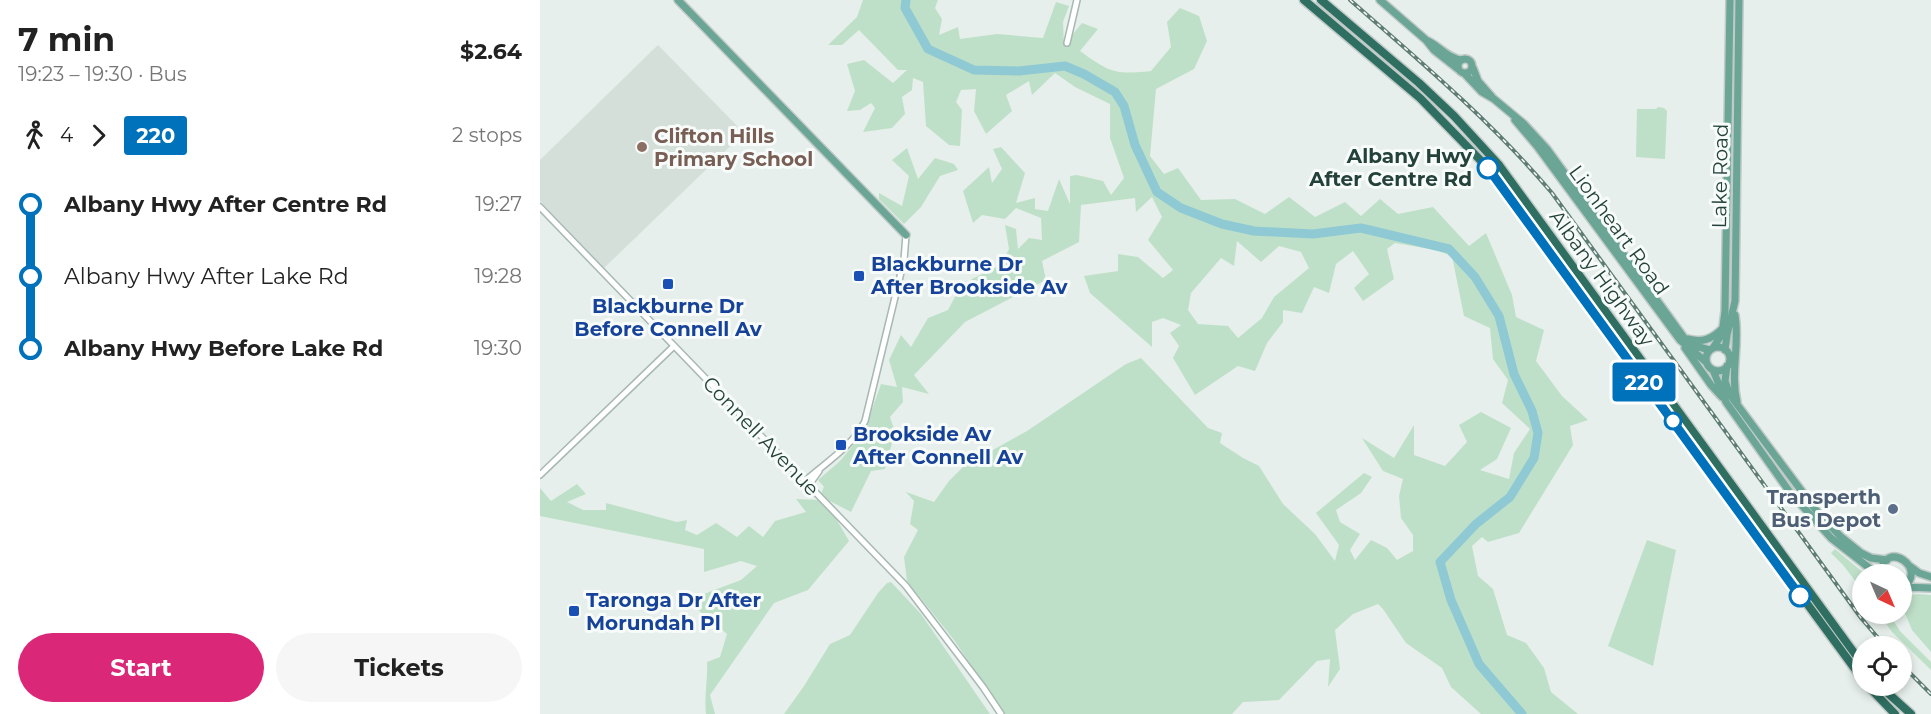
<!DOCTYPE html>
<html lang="en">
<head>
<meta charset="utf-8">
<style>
  :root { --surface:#fff; --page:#f6f6f6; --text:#222; --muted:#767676; --accent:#db2777 }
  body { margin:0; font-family:Montserrat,sans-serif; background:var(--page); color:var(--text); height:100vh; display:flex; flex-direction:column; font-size:22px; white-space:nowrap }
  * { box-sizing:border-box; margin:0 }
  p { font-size:20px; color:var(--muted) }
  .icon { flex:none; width:33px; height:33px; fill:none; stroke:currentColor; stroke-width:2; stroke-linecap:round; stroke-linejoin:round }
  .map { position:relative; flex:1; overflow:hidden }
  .panel { display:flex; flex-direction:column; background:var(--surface); width:540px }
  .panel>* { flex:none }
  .badge { padding:0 12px; border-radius:4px; font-size:21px; line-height:39px }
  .needle { width:39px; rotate:136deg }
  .buttons { position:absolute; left:1312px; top:564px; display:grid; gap:12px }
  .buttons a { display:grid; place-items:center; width:60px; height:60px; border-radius:50%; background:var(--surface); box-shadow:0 3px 9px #0003; font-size:30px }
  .map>.badge { position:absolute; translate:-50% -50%; box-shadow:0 0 0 3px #fff }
  .legs { display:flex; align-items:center; gap:9px; height:66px; padding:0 18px; font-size:20px }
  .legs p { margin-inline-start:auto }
  .headline { display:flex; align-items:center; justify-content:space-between; height:102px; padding:0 18px }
  h1 { font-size:33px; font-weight:700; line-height:45px }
  .action { display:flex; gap:12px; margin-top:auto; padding:12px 18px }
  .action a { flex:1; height:69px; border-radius:36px; background:var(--accent); color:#fff; font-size:24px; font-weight:700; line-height:69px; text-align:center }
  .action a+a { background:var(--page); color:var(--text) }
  ul { padding:0 18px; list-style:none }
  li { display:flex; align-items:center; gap:21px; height:72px; font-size:22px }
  li i { display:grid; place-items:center; width:9px; height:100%; margin:0 8px; background:currentColor }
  li i::after { content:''; width:15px; height:15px; margin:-8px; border:4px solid; border-radius:50%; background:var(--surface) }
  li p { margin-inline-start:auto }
  li:first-child i { background:linear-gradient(#0000 50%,currentColor 0) }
  li:last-child i { background:linear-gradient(currentColor 50%,#0000 0) }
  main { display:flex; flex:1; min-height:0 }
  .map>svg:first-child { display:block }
  .built { fill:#d4dfda }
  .green { fill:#bfe0c8; fill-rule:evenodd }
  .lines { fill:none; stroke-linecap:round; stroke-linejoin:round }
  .river { stroke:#8ec9d4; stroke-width:9 }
  .minor-casing { stroke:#a8b8b2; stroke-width:8 }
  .major-casing { stroke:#c2cac8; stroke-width:10 }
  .highway-casing { stroke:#c2cac8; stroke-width:11 }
  .minor { stroke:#fff; stroke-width:5 }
  .major { stroke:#6aa596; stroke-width:7 }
  .highway { stroke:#2f6f62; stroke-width:8 }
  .rail-casing { stroke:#5f7d75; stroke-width:4 }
  .rail { stroke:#f7fbf9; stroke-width:1.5; stroke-dasharray:4.5; stroke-linecap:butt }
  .line-1-casing { stroke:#fff; stroke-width:14 }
  .line-1 { stroke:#0072bc; stroke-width:9 }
  .education-dot { fill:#8d6e63; stroke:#f7fbf9; stroke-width:2 }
  .stop-1-dot { fill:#fff; stroke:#0072bc; stroke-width:3 }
  .transit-dot { fill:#1a4fb4; stroke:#f7fbf9; stroke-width:2 }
  .service-dot { fill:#5c6f8a; stroke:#f7fbf9; stroke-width:2 }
  .labels { text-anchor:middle; stroke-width:6; stroke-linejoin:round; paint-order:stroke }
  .education-label { font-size:20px; font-weight:bold; fill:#785e54; stroke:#f7fbf9; text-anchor:start }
  .stop-label { font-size:20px; font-weight:bold; fill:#24423a; stroke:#f7fbf9; text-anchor:end }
  .street-label { font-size:20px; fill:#24423a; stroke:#f7fbf9 }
  .transit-label { font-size:20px; font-weight:bold; fill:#164399; stroke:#f7fbf9; text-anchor:start }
  .service-label { font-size:20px; font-weight:bold; fill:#4e5e75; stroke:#f7fbf9; text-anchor:end }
</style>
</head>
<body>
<main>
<section class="panel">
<div class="headline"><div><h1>7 min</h1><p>19:23 – 19:30 · Bus</p></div><b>$2.64</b></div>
<div class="legs"><svg class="icon" aria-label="walk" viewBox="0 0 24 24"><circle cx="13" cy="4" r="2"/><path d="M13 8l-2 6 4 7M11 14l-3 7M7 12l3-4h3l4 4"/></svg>4<svg class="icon" aria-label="forward" viewBox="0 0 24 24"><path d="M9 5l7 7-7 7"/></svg><b class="badge" style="background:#0072bc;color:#fff">220</b><p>2 stops</p></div>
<ul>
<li><i style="color:#0072bc"></i><b>Albany Hwy After Centre Rd</b><p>19:27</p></li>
<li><i style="color:#0072bc"></i><span>Albany Hwy After Lake Rd</span><p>19:28</p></li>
<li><i style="color:#0072bc"></i><b>Albany Hwy Before Lake Rd</b><p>19:30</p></li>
</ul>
<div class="action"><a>Start</a><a>Tickets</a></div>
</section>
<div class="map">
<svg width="1391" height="714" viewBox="0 0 1391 714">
  <rect width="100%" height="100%" fill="#e6efeb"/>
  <!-- built -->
  <path class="built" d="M118,45L204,133L64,268L0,201V160Z"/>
  <!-- green -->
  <path class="green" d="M323,0H398L395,8L402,19L399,35L418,27L420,39L457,34L503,38L516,2L529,6L523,22L524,45L542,23L558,29L540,51C569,72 575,75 611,71L631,47L627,22L640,8L659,16L667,41L654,69L616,89L610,156L624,174L638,168L661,200L695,199L725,214L749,197L775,217L805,202L821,216L840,199L858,214L893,207L929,246L946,233L972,295L976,317L1004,330L996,361L1022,396L1048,420L1030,426L1033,445L979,533L948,542L942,537L932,546L938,576L953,589L967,635L986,643L1004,668L1011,692L1038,714H941L911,687L902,668L866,643L843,609L838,604L813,614L795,630L800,669L788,687L790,659L777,661L739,700L703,702L692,714H464L414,640L367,581L364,557L378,530L370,524L374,501L366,492L394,502L409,481L424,466L487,431L586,364L601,358L668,428L682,433L680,443L703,458L719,466L743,504L775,534L795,561L799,545L776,513L824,473L832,477L821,493L796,510L800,522L820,534L810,550L815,560L831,540L847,548L857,560L873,551V535L861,518L859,496L863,479L843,471L822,438L854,458L874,425V455L905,466L927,442L919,425L941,412L971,428L957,459L940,470L969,479L974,453L990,429L962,403L968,380L953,359L950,328L924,316L912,256L896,250L855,243L847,249L854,279L823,301L814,288L829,274L813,251L796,264L789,293L774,287L762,313L743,310V322L727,343L715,371L698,366L655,395L633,358L639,346L630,333L641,325L623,318L612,322V347L550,293L544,276L578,271V254L598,257L623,278L633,270L608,240L622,217L612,197L596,212L595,198L541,205L539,242L502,261L506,280L425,322L374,375L389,394L362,387L363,402L350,417L355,432L345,469L331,471L311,512L284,498L309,541L268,590L234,603L170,695L175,714H166C164,696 168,679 167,662L180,657L187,634L157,609L164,594L201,580L217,566L201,561L164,572V549L0,516V488L11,501L37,484L46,494L27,502L43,510H66V503L137,522L147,520L145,530L157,535L176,523L197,537L209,526L223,537L235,521L266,512L256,499L278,500L284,487L278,480L300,461L324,432L341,384L357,387L349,360L361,335L371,347L388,318L408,310L418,291L432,279L461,265L469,249L465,225L476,229L478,249L489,238L502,240L501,218L476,208L465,219L442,215L433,223L423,191L449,167L452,183L462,169L453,149L461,147L485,173L476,203L495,198V209L508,211L519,179L530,204V176L537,175L563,181L571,195L584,178L570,138V104L535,87L515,73L492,95L489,81L466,95L472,111L446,134L434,111L436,89L421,90L416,102L422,110L420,146L409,145L386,126L383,82L373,78L372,90L362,97L365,114L352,128L323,132L335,108L331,103L320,110L307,111L315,91L307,64L324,60L353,83L367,70H358L319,30L302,45H288L317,17ZM697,241L721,262L739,246L761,252L769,268L734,297L722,318L698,338L688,326L658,324L648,310L651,293L681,258L694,266Z
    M1118,107L1124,108L1127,111L1125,159L1096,157L1097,109H1116Z
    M367,148L378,179L395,158L414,164L418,170L400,176L381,207L364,224L339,199V193L362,206L369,176L352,160Z
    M1107,540L1136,550L1113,666L1068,646Z
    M1295,549L1325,574H1323V591L1303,565L1291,553Z
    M351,582L381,614L450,714H244L264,686L290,644L310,635L338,593L347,583Z
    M1379,594L1391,595V652L1372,630L1362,606L1369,595Z
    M1339,614H1349L1360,631L1391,662V670L1352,632Z"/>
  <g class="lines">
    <!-- river -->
    <path class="river" d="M366,0L365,8L388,49L434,70L479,71L525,66L544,74L575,92L584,106L595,145L617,192L641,208L682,224L714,231L773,234L821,228L909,249L935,277L959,316L974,374L992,411L998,433L994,458L970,497L936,524L900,562L911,600L939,664L982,714"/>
    <!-- minor casing -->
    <g class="minor-casing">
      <path id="minor" d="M527,43L537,0
        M0,207L366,586L443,687L461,714
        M0,475L134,346
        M265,481C285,463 313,446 325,421L364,260L366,235
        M269,485L279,471"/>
    </g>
    <!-- major casing -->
    <g class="major-casing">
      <path id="major" d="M138,0L366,235
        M840,0L886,40L894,50L918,69
        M888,41C900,47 909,59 922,60
        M918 66a7 7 0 1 1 14 0a7 7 0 1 1-14 0Z
        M933,68L938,81L952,97
        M925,74L942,92L954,99L984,124L1007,149L1145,339L1155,346L1170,350
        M975,120L997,146L1140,340L1166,362
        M1195,315C1200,344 1190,373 1197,402
        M1148,339C1163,343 1172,339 1183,328
        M1166 359a12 12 0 1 1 24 0a12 12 0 1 1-24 0Z
        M1145,348L1171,385L1182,397
        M1173,348L1182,334L1185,311L1190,0
        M1185,350L1187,335L1195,301L1199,0
        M1187,366L1185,381L1190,395L1278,513L1300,536L1321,553L1331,558L1347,560
        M1173,370L1186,402L1249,491L1291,538L1337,574
        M1371,567L1379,573L1391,577
        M1341,574C1343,537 1391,569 1362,588
        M1364,587L1391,588"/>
    </g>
    <!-- highway casing -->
    <g class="highway-casing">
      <path id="highway" d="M764,0L880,98L948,168L1323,680
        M781,0L879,83L914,116L959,165L1323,665
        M1328,686L1355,714
        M1340,686L1371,714"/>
    </g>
    <!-- minor -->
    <use href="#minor" class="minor"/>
    <!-- major -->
    <use href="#major" class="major"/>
    <!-- highway -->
    <use href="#highway" class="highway"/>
    <!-- rail casing -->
    <g class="rail-casing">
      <path id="rail" d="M810,0C881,62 951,121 1012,193L1321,618L1345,646
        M1362,665L1391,694"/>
    </g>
    <!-- rail -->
    <use href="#rail" class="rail"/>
  </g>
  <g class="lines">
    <!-- line-1 casing -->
    <g class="line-1-casing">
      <path id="line-1" d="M948,168L1260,596"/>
    </g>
    <!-- line-1 -->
    <use href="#line-1" class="line-1"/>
  </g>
  <!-- markers -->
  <circle class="education-dot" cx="102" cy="147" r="6"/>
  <g class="stop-1-dot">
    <circle cx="948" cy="168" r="10"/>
    <circle cx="1133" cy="421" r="8"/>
    <circle cx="1260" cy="596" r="10"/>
  </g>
  <g class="transit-dot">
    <rect x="313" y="270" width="12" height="12" rx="3"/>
    <rect x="122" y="278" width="12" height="12" rx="3"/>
    <rect x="295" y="439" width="12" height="12" rx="3"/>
    <rect x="28" y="605" width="12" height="12" rx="3"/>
  </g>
  <circle class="service-dot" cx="1353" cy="509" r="6"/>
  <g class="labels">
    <!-- education labels -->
    <g class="education-label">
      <text x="114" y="143">Clifton Hills<tspan x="114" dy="23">Primary School</tspan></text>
    </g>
    <!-- stop labels -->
    <g class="stop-label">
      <text x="932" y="163">Albany Hwy<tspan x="932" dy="23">After Centre Rd</tspan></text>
    </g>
    <!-- street labels -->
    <g class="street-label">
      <text transform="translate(1180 176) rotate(-89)" y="7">Lake Road</text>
      <text transform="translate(1079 230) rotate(54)" y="7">Lionheart Road</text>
      <text transform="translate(1062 278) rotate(54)" y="7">Albany Highway</text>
      <text transform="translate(221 436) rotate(46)" y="7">Connell Avenue</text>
    </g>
    <!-- transit labels -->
    <g class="transit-label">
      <text x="331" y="271">Blackburne Dr<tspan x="331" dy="23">After Brookside Av</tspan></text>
      <text x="128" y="313" text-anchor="middle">Blackburne Dr<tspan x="128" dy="23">Before Connell Av</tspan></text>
      <text x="313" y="441">Brookside Av<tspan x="313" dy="23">After Connell Av</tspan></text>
      <text x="46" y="607">Taronga Dr After<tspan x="46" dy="23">Morundah Pl</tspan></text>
    </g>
    <!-- service labels -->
    <g class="service-label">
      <text x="1341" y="504">Transperth<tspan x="1341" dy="23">Bus Depot</tspan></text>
    </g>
  </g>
</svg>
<div class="buttons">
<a><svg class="needle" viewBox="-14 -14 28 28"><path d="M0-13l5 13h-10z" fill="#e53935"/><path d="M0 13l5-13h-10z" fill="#767676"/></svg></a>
<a><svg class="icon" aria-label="locate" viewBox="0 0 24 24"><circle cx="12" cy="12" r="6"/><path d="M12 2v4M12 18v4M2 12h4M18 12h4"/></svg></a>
</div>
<b class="badge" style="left:1104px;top:382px;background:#0072bc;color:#fff">220</b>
</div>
</main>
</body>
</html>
